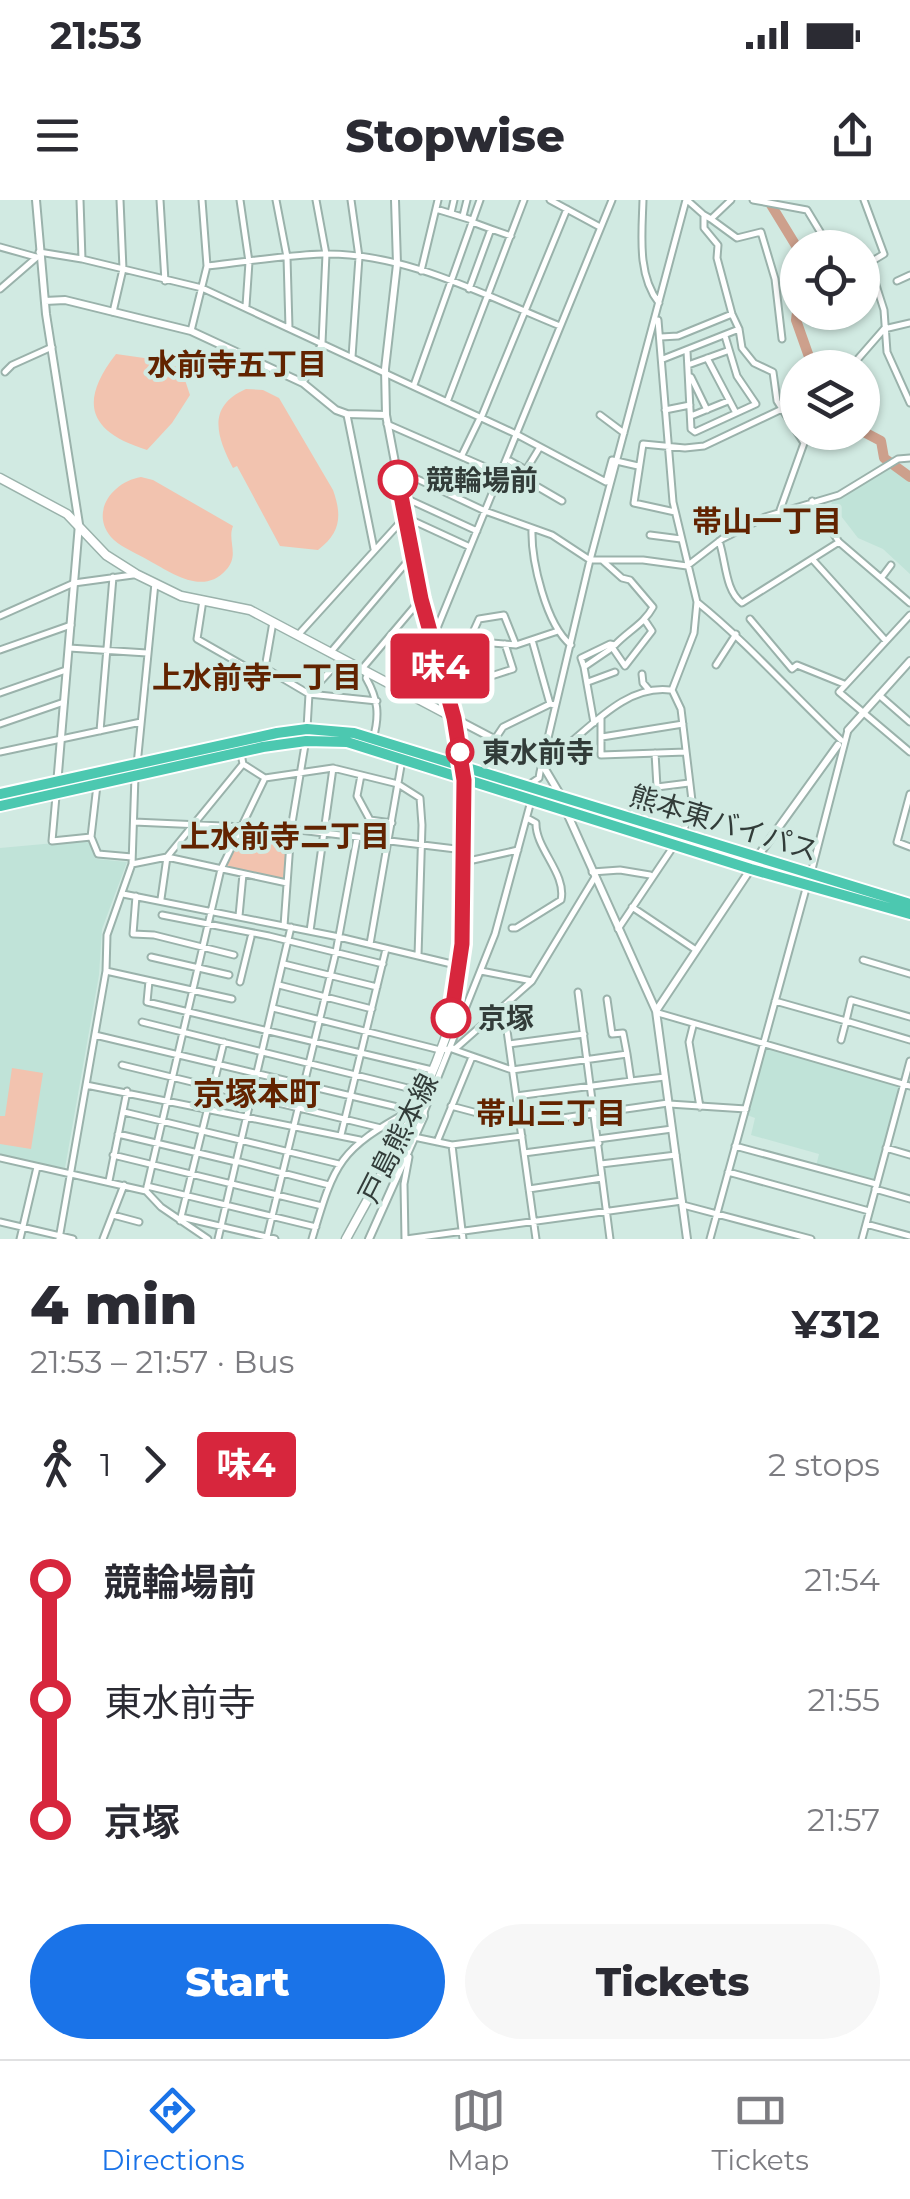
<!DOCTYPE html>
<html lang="en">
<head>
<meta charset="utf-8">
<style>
  :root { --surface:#fff; --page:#f7f7f7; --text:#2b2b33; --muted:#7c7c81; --line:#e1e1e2; --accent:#1a73e8 }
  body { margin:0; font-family:Montserrat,"Noto Sans JP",sans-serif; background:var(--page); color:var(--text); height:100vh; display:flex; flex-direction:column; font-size:38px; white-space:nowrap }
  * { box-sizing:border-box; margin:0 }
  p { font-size:32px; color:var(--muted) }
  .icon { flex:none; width:55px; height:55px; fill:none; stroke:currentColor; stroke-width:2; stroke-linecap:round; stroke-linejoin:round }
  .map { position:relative; height:1039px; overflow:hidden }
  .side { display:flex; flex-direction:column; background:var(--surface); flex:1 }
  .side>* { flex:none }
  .badge { padding:0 20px; border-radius:8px; font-size:35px; line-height:65px }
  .buttons { position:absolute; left:780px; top:30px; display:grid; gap:20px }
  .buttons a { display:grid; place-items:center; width:100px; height:100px; border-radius:50%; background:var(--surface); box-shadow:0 2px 8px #0004; font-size:50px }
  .map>.badge { position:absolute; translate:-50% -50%; box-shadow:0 0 0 5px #fff }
  .legs { display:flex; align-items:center; gap:15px; height:110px; padding:0 30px; font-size:32px }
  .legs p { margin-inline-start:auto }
  .head { display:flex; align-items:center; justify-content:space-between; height:170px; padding:0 30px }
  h1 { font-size:55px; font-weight:800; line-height:75px }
  .cta { display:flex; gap:20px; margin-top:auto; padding:20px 30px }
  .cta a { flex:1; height:115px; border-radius:60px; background:var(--accent); color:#fff; font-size:40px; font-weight:800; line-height:115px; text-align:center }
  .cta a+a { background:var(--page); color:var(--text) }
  ul { padding:0 30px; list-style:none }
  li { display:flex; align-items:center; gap:35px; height:120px; font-size:38px }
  li i { display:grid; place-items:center; width:15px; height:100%; margin:0 12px; background:currentColor }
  li i::after { content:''; width:25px; height:25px; margin:-12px; border:8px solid; border-radius:50%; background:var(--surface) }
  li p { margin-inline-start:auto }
  li:first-child i { background:linear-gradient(#0000 50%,currentColor 0) }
  li:last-child i { background:linear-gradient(currentColor 50%,#0000 0) }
  .status { display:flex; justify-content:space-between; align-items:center; height:70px; padding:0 50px; background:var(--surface); direction:ltr }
  .status svg { height:28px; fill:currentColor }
  header { display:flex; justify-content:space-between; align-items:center; height:130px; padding:0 30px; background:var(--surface); font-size:45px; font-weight:800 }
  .menu { display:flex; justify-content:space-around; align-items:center; height:140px; border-top:2px solid var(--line); background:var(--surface); font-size:28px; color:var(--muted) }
  .menu a { display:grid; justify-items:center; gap:5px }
  .menu .on { color:var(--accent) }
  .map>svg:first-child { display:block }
  .built { fill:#c0e3d8 }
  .green { fill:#f2c3af }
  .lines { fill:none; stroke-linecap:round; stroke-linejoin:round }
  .river { stroke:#cda08c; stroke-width:10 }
  .minor-casing { stroke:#9ab2ab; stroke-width:9 }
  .tertiary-casing { stroke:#9ab2ab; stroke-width:10 }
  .secondary-casing { stroke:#9ab2ab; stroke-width:11 }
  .trunk-casing { stroke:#fff; stroke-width:14 }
  .minor { stroke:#fff; stroke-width:5 }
  .tertiary { stroke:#fff; stroke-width:6 }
  .secondary { stroke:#fff; stroke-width:8 }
  .trunk { stroke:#4cc8b0; stroke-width:10 }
  .line-1-casing { stroke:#fff; stroke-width:22 }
  .line-1 { stroke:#d7263d; stroke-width:15 }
  .stop-1-dot { fill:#fff; stroke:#d7263d; stroke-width:5 }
  .labels { text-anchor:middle; stroke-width:8; stroke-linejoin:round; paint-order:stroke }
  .stop-label { font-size:28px; font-weight:bold; fill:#323c39; stroke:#d1eae2; text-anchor:start }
  .street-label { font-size:28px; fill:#323c39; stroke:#d1eae2 }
  .neighbourhood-label { font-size:30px; font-weight:bold; fill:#622300; stroke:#d1eae2 }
  .quarter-label { font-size:32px; font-weight:bold; fill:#622300; stroke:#d1eae2 }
</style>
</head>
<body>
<div class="status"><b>21:53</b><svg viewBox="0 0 49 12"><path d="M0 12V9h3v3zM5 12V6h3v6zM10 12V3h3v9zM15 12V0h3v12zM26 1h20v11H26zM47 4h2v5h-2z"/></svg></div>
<header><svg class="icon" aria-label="menu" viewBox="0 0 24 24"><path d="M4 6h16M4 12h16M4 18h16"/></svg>Stopwise<svg class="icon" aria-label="share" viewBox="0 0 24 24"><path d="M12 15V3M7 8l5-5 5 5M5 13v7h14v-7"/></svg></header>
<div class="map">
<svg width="910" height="1039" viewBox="0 0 910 1039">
  <rect width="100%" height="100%" fill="#d1eae2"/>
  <!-- built -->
  <path class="built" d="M891,268L910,281V374L883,349L858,338L831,303Z
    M88,640L97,659L127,662L102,729L99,775L65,968L0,956V648Z
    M764,847L901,886L875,983L816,966L819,954L751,935L755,918L747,915Z"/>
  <!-- green -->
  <path class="green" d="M116,154L151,159L181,168L190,195L172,223L147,250C89,232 78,203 116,154Z
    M246,189L263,190L279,198L333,290C342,315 341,333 318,350L280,346L237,266L233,268C216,236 207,206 246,189Z
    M141,277L153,280L233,326C227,341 240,355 226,370C203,396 172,373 148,360C138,354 123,348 114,340C88,315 111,282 141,277Z
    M244,630L287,633L284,680L226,668Z
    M12,868L43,873L31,949L0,944V916H5Z"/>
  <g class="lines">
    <!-- river -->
    <path class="river" d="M768,0L798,49
      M798,105L796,120L813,168
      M862,231L881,241L884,258L910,277
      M844,232H853"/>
    <!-- minor casing -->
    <g class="minor-casing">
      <path id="minor" d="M80,0L82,59
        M160,0L165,81
        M240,0L249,62L246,106
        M276,0L287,57L289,128
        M351,0L359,57L352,157
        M550,0L600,27
        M643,0C642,34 637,75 659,103
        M687,0L704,15V28L718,45L717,58L732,114L739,129L742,148L754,163L773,172L777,201L804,243
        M753,0L807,10L830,48
        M864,0L884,54L869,63L884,110L887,152L910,203
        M436,9L472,20
        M451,13L454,0
        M704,15L711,19L731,0
        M463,16L467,0
        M711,19L737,38L761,32L775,79L782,139
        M472,22L491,29
        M0,47L36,57
        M39,52L82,59L202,88L516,234L606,282L612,260L638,266
        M207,66C246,62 285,55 323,54C405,52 486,96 560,126
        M421,71L438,0
        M897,81L910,75
        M0,89L37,57
        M469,89L491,29L511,36
        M113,112L123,69L120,0
        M658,120L673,302L697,402L694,433L672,490
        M191,131L207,66L202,0
        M661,137L678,136L732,114
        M687,151L691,229L695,232L756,204L737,176L725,136
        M707,158L736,213
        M663,159L739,129
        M688,165L727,151
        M850,168L884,129L910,123
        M5,172L12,165L52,147
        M691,177L707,210
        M303,183L322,143L326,54L316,0
        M414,185L480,0
        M447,202L524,0
        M665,210L690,205
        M347,215L374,349
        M600,215L624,233
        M691,216L728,201
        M481,218L567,9
        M387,224L531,287H538L562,301
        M462,255L480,218
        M510,261L526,270L540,247
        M396,269L485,311L552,335L590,360H643L687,366L722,339L765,317L839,295L898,259L910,258
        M401,296L477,331
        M812,301L839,342L910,403
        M780,310L808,232
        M675,312L634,303L643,244L685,248L704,246L782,209
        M532,329C531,360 546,425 571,445
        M650,335L681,339
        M719,341C726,361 725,391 742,403L839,342
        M813,360L886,441
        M603,361L622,378L630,380L653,407C644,424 628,431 615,445L610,444L581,458L584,467L609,450
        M882,377L891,365
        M203,400L197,439L246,467L265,468
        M697,402C749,444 792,494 841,540
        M910,415L839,492L910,552
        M0,416L74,383L133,375
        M750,419L792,469L797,465L844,484
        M273,422L265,468L309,494L377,501
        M558,431L516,445L433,438L612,0
        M298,435L405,317L470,347
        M532,440L550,504
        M469,441L479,419L504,415L516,445
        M470,442L485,478L513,469L505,444
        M612,447L625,466L652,431L646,422
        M69,448L147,453
        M0,450L71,425
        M330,453L412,356
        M716,465L736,434
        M584,467L594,523
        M361,470L421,399
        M368,473L366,478C378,499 380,515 373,539
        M642,474L643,483L649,490
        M588,482L615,472
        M395,487L433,441
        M672,490L681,509L693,609L683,631
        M0,493L66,470
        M879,495L910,522
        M601,518V555L686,552
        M0,524L64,502
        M307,528L309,494L341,459
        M100,531L113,377
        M602,537L683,524
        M495,539L503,527L550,504L555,505
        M0,552L141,522
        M655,553L657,587L689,583
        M241,554L243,564L265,578L333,568L398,584L420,598L422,625L418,756
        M542,564C582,540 619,484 670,490
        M137,565L155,383
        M361,575L357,596L370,620L392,623
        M530,584L539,578L540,572L590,360L686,0
        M910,594L897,642L910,647
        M56,596L52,641L91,637L98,654L132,657
        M134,622L291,629L464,650
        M91,637L97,585
        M464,662L518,650
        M132,664L167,657L287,683
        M592,672L620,670L650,675
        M811,673L848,530
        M123,694L339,737L460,766
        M136,696L133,734L154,735L234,755
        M161,699L167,657L243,564
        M632,707L696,750
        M162,715L269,736L383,764
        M239,716L243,674
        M284,726L291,629L306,539
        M512,728H516L561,700C567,674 535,648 536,623L527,618
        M618,729L673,647
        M310,731L333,568
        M370,744L402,560
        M151,757L229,775
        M863,760L910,774
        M284,764L377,787
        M106,771L232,799
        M481,771L532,781
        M149,781L147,802L432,870
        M240,782L251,737
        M279,785L372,809
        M578,792L610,1039
        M607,799L612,834L623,833L627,854
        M775,801L846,821L851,800L910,817
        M273,808L440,850L456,848L532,781L595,677
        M504,809L536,1039
        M658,813L910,886
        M142,822L424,892
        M693,826L689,842L700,907
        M95,835L410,910
        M841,840L846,821L910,840
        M509,844L584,834
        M452,849L512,870L627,854L631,881L665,877
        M122,865L381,928
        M86,885L360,940
        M516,896L631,881
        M669,904L746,909
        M451,906L481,914
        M124,912L339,964
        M424,912L495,734L531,601
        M520,924L668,903
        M118,934L236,962
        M341,935L386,749
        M414,937L452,945L522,936
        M598,939L672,929
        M437,942L472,857
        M452,945L463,1039
        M735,946L876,984
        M886,948L910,955
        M524,953L599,943
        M113,955L322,1006
        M0,958L146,991L161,1007L208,1039
        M236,961L329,985
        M601,964L676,955
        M728,972L869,1011
        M109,981L127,891
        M147,986L316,1027
        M529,989L602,978
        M875,989L910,999
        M146,991L221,669L265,578
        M683,1005L811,1039
        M113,1015L139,1022
        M181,1017L275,1039
        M180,1021L224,842
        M0,1022L73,1039
        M866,1024L910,1036
        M267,1037L336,752L357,638
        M20,1039L37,967
        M59,1039L106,771L107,735L132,664L135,576
        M103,1039L124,985
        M218,1039L291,727
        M312,1039C335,961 339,950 411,910
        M405,1039L404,984L409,957
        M406,1039L682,1001
        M710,1039L807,685
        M862,1039L910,861"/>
    </g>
    <!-- tertiary casing -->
    <g class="tertiary-casing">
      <path id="tertiary" d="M36,0L46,114L79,324L57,585
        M395,0L397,64L385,169L386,215L421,399L454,518L542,564L561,596
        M45,101L65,100L191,131L303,183L336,210L347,214L386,215
        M848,530L910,461
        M567,613L656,811L687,1039
        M758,656L838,545
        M656,811L752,667
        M369,1039L424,916L423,908L418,907"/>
    </g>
    <!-- secondary casing -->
    <g class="secondary-casing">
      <path id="secondary" d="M0,278L67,314L106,355L136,374L181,396L250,410L454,518C465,584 465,643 463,710C461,746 461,782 452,817C429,896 385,967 346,1039"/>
    </g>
    <!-- trunk casing -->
    <g class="trunk-casing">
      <path id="trunk" d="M0,594L277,533L307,529L354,533L910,704
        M0,606L263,547L306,541L347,542L751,669L910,714"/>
    </g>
    <!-- minor -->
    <use href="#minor" class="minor"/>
    <!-- tertiary -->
    <use href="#tertiary" class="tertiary"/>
    <!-- secondary -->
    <use href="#secondary" class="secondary"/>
    <!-- trunk -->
    <use href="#trunk" class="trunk"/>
  </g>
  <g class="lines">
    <!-- line-1 casing -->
    <g class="line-1-casing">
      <path id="line-1" d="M398,280L421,399L454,518L464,580L462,744L451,818"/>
    </g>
    <!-- line-1 -->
    <use href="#line-1" class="line-1"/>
  </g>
  <!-- markers -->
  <g class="stop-1-dot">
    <circle cx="398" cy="280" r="18"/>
    <circle cx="460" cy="552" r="12"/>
    <circle cx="451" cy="818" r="18"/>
  </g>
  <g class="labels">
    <!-- stop labels -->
    <g class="stop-label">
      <text x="426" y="290">競輪場前</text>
      <text x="482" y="562">東水前寺</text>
      <text x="478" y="828">京塚</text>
    </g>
    <!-- street labels -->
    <g class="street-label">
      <text transform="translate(724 623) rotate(17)" y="10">熊本東バイパス</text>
      <text transform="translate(398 938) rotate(-63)" y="10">戸島熊本線</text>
    </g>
    <!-- neighbourhood labels -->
    <g class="neighbourhood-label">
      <text x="237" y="175">水前寺五丁目</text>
      <text x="767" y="332">帯山一丁目</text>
      <text x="257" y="488">上水前寺一丁目</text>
      <text x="285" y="647">上水前寺二丁目</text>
      <text x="551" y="924">帯山三丁目</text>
    </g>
    <!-- quarter labels -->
    <g class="quarter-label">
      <text x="257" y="905">京塚本町</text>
    </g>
  </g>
</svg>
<div class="buttons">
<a><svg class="icon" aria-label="locate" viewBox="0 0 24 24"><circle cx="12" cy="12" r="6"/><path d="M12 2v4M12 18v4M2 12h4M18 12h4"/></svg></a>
<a><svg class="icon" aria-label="layers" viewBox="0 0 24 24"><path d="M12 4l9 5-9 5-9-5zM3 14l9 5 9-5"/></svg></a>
</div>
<b class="badge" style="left:440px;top:466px;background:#d7263d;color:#fff">味4</b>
</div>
<section class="side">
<div class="head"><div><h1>4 min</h1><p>21:53 – 21:57 · Bus</p></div><b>¥312</b></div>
<div class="legs"><svg class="icon" aria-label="walk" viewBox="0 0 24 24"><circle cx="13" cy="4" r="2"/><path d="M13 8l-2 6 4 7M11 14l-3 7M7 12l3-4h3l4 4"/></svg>1<svg class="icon" aria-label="forward" viewBox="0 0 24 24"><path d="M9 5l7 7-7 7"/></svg><b class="badge" style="background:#d7263d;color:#fff">味4</b><p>2 stops</p></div>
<ul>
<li><i style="color:#d7263d"></i><b>競輪場前</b><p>21:54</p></li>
<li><i style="color:#d7263d"></i><span>東水前寺</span><p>21:55</p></li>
<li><i style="color:#d7263d"></i><b>京塚</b><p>21:57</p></li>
</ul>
<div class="cta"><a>Start</a><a>Tickets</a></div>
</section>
<nav class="menu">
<a class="on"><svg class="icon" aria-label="directions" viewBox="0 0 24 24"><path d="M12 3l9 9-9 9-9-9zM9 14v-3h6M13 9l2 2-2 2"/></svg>Directions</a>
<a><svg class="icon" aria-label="map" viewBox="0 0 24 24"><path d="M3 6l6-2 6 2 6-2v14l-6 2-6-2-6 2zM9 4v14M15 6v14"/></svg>Map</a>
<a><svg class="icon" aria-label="tickets" viewBox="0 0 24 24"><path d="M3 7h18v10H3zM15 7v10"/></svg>Tickets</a>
</nav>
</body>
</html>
